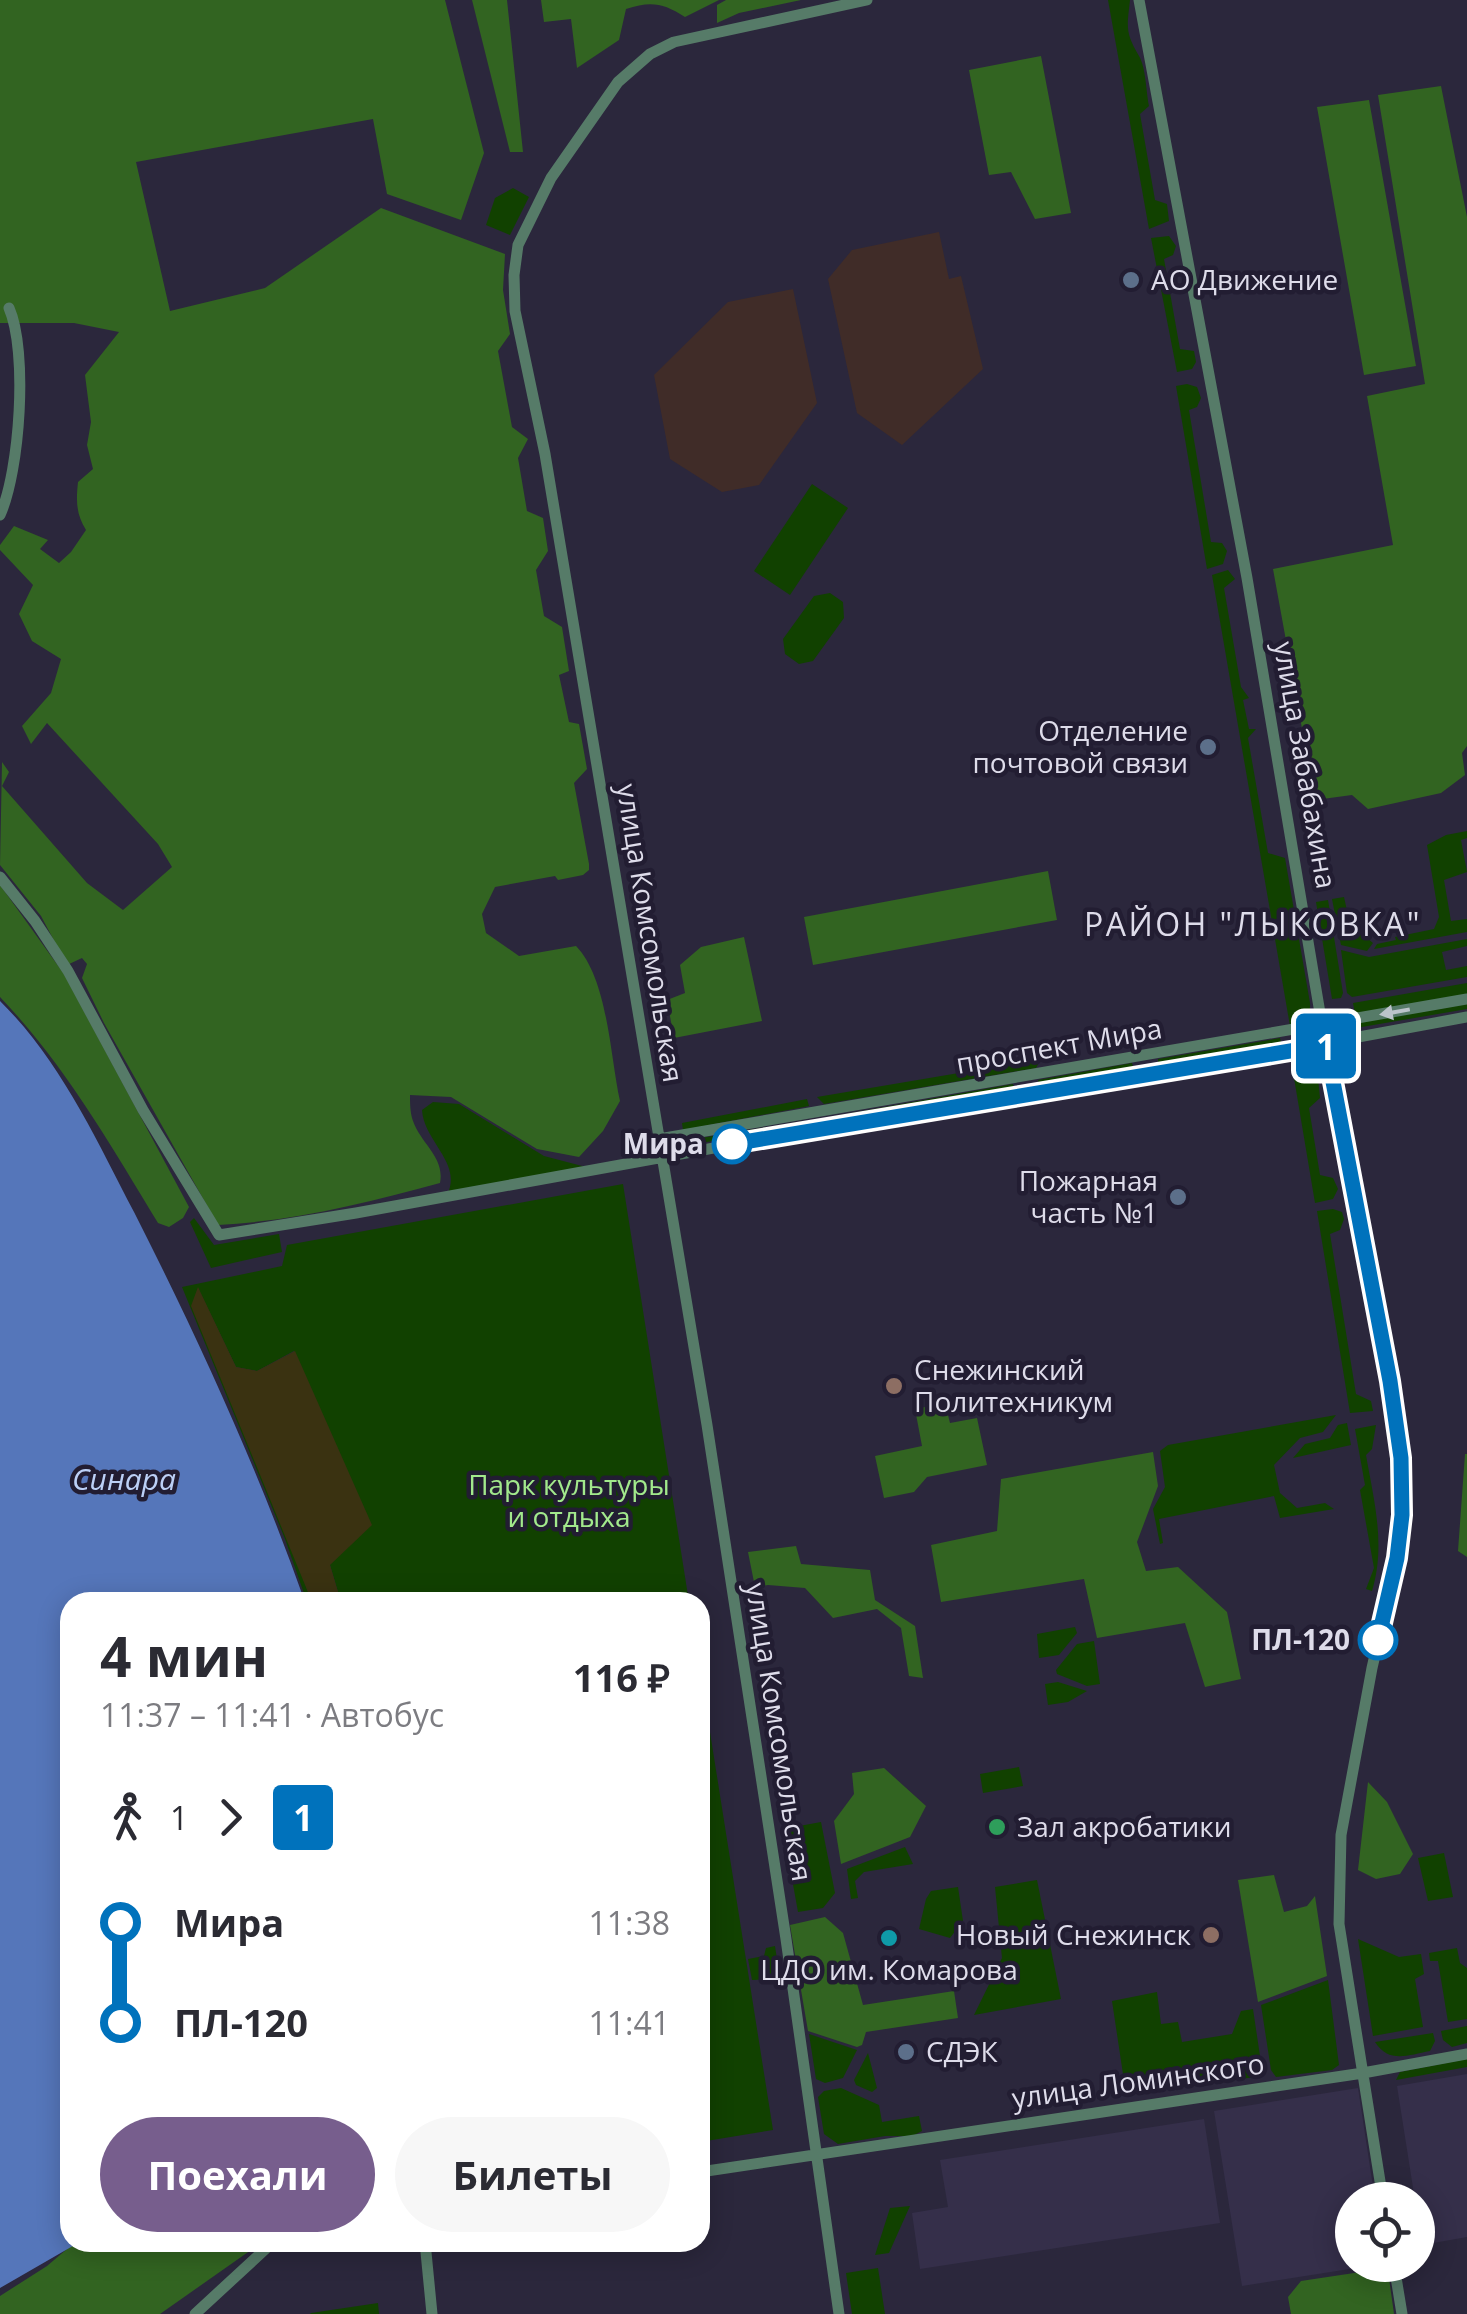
<!DOCTYPE html>
<html lang="ru">
<head>
<meta charset="utf-8">
<style>
  :root { --surface:#fff; --page:#f7f7f7; --text:#2b2b33; --muted:#7c7c81; --accent:#775e8d }
  body { margin:0; font-family:"Open Sans",sans-serif; background:var(--page); color:var(--text); height:100vh; display:flex; flex-direction:column; font-size:38px; white-space:nowrap }
  * { box-sizing:border-box; margin:0 }
  p { font-size:32px; color:var(--muted) }
  .icon { flex:none; width:55px; height:55px; fill:none; stroke:currentColor; stroke-width:2; stroke-linecap:round; stroke-linejoin:round }
  .map { position:relative; flex:1; overflow:hidden }
  .panel { position:absolute; left:60px; top:1592px; width:650px; height:660px; display:flex; flex-direction:column; background:var(--surface); border-radius:30px; box-shadow:0 5px 25px #0003 }
  .panel>* { flex:none }
  .badge { padding:0 20px; border-radius:8px; font-size:35px; line-height:65px }
  .tools { position:absolute; left:1335px; top:2182px; display:grid; gap:20px }
  .tools a { display:grid; place-items:center; width:100px; height:100px; border-radius:50%; background:var(--surface); box-shadow:0 5px 25px #0003; font-size:50px }
  .map>.badge { position:absolute; translate:-50% -50%; box-shadow:0 0 0 5px #fff }
  .legs { display:flex; align-items:center; gap:15px; height:110px; padding:0 40px; font-size:32px }
  .legs p { margin-inline-start:auto }
  .summary { display:flex; align-items:center; justify-content:space-between; height:170px; padding:0 40px }
  h1 { font-size:55px; font-weight:700; line-height:75px }
  .cta { display:flex; gap:20px; margin-top:auto; padding:20px 40px }
  .cta a { flex:1; height:115px; border-radius:60px; background:var(--accent); color:#fff; font-size:40px; font-weight:700; line-height:115px; text-align:center }
  .cta a+a { background:var(--page); color:var(--text) }
  ul { padding:0 40px; list-style:none }
  li { display:flex; align-items:center; gap:35px; height:100px; font-size:38px }
  li i { display:grid; place-items:center; width:15px; height:100%; margin:0 12px; background:currentColor }
  li i::after { content:''; width:25px; height:25px; margin:-12px; border:8px solid; border-radius:50%; background:var(--surface) }
  li p { margin-inline-start:auto }
  li:first-child i { background:linear-gradient(#0000 50%,currentColor 0) }
  li:last-child i { background:linear-gradient(currentColor 50%,#0000 0) }
  .map>svg:first-child { display:block }
  .built { fill:#352f4a }
  .education { fill:#402c28 }
  .green { fill:#114100 }
  .forest { fill:#326421 }
  .sand { fill:#3a3211 }
  .water { fill:#5576ba }
  .lines { fill:none; stroke-linecap:round; stroke-linejoin:round }
  .minor { stroke:#567b68; stroke-width:11 }
  .oneway { fill:#bcc4ca }
  .line-1-casing { stroke:#fff; stroke-width:22 }
  .line-1 { stroke:#0072bc; stroke-width:15 }
  .service-dot { fill:#5c6f8a; stroke:#221d32; stroke-width:4 }
  .stop-1-dot { fill:#fff; stroke:#0072bc; stroke-width:5 }
  .education-dot { fill:#8d6e63; stroke:#221d32; stroke-width:4 }
  .leisure-dot { fill:#2e9e5b; stroke:#221d32; stroke-width:4 }
  .culture-dot { fill:#0f9aa8; stroke:#221d32; stroke-width:4 }
  .labels { text-anchor:middle; stroke-width:9; stroke-linejoin:round; paint-order:stroke }
  .poi-label { font-size:28px; fill:#dedcea; stroke:#221d32; text-anchor:start }
  .street-label { font-size:28px; fill:#dedcea; stroke:#221d32 }
  .stop-label { font-size:28px; font-weight:bold; fill:#dedcea; stroke:#221d32; text-anchor:end }
  .park-label { font-size:28px; fill:#a2e98c; stroke:#221d32 }
  .water-label { font-size:30px; font-style:italic; fill:#bcd0f6; stroke:#221d32 }
  .quarter-label { font-size:32px; letter-spacing:2.5px; fill:#dedcea; stroke:#221d32 }
</style>
</head>
<body>
<div class="map">
<svg width="1467" height="2314" viewBox="0 0 1467 2314">
  <rect width="100%" height="100%" fill="#2b273c"/>
  <!-- built -->
  <path class="built" d="M1467,2074V2237L1422,2245L1397,2086Z
    M1358,2088L1375,2200H1352V2265H1375L1242,2286L1214,2111Z
    M1204,2119L1220,2223L920,2269L912,2213L948,2207L940,2160Z"/>
  <!-- education -->
  <path class="education" d="M939,232L949,279L961,276L983,369L902,445L857,413L828,279L852,250Z
    M793,289L817,403L759,485L722,492L670,459L654,375L728,302Z"/>
  <!-- green -->
  <path class="green" d="M1108,0H1130C1127,28 1125,32 1139,56C1146,68 1146,91 1149,106L1140,114L1155,200L1167,204L1169,221L1149,229Z
    M513,188L529,197L510,235L486,225L495,198Z
    M1169,236L1176,246L1173,255L1164,259L1180,349L1194,351L1196,362L1192,369L1177,372L1151,238Z
    M1187,384L1197,387L1201,398L1197,407L1189,410L1211,542L1222,543L1227,551L1223,564L1207,569L1176,386Z
    M812,484L848,508L790,595L754,571Z
    M1228,570L1235,579L1224,588L1241,687L1249,698L1243,700L1249,729H1256L1248,738L1268,853L1285,858L1310,1003C1311,1017 1303,1023 1290,1026L1212,575Z
    M830,593L843,602L844,618L813,661L799,664L785,654L783,639L814,596Z
    M1467,831V838L1461,840L1467,872L1444,880L1451,921L1467,919V932L1374,949L1377,944L1396,940L1395,937L1434,929L1439,917L1427,845L1446,835Z
    M1344,897L1350,924L1373,943L1367,951L1341,945L1332,899Z
    M1328,900L1343,993L1341,998L1332,999L1316,902Z
    M1467,939V946L1442,952L1446,970L1467,966V977L1352,997L1347,993L1341,950L1369,957Z
    M1467,983V994L1355,1014L1353,1003Z
    M1467,1004V1009L1356,1028V1023Z
    M1280,1038L1281,1042L1158,1063V1059Z
    M1041,1059L1036,1068L824,1104L817,1097Z
    M1132,1063L1133,1067L1039,1085L1038,1080Z
    M1317,1068L1320,1098L1309,1108L1320,1175L1333,1178L1338,1189L1333,1199L1315,1203L1293,1072Z
    M1013,1084L1014,1089L829,1121V1117Z
    M807,1099L809,1106L683,1130L682,1123Z
    M433,1102L459,1104L544,1156L586,1167L447,1195C463,1163 424,1142 422,1110Z
    M804,1121L805,1125L684,1146L683,1141Z
    M623,1184L689,1602H341L330,1565L294,1351L257,1371L236,1367L198,1288L262,1473L312,1602H307L285,1539L182,1287L282,1266L287,1245Z
    M1333,1209L1342,1212L1344,1219L1340,1230L1330,1234L1356,1394L1371,1401L1373,1411L1350,1413L1317,1211Z
    M194,1218L214,1245L279,1234L282,1252L211,1268L190,1222Z
    M1336,1415L1323,1432L1300,1438L1274,1465L1280,1493L1297,1508L1325,1503L1334,1509L1280,1518L1274,1496L1159,1519L1163,1543L1160,1544L1153,1509L1165,1487L1160,1451L1168,1445Z
    M1347,1423L1351,1445L1293,1458L1305,1444L1330,1438L1338,1425Z
    M1376,1425L1372,1449L1366,1455C1374,1501 1386,1545 1372,1591L1366,1589L1374,1568L1360,1490L1365,1485L1355,1429Z
    M1075,1627L1077,1633L1059,1655L1039,1658L1037,1634Z
    M1094,1641L1100,1684L1087,1686L1057,1674L1056,1670L1077,1644Z
    M700,1669L773,2130L700,2142Z
    M1058,1682L1087,1691L1068,1702L1048,1705L1045,1684Z
    M1019,1767L1023,1786L983,1793L980,1774Z
    M821,1822L835,1893L823,1908L798,1912L783,1829Z
    M905,1847L913,1864L864,1872L855,1881L858,1898L851,1899L847,1869Z
    M1444,1853L1453,1897L1428,1901L1418,1858Z
    M1037,1880L1061,1999L974,2015L1002,1958L995,1887Z
    M958,1887L963,1921L950,1938L919,1929L926,1899L931,1891Z
    M1358,1939L1399,1957L1421,1954L1424,1974L1415,1979L1423,2027L1373,2036Z
    M775,1946L780,1979L752,1980L748,1959L764,1956L766,1948Z
    M1457,1948L1460,1963L1467,1968V2019L1448,2022L1438,1961H1430L1429,1953Z
    M1328,1980L1339,2065L1332,2070L1276,2077L1271,2070L1261,2005Z
    M1157,1992L1161,2024L1178,2022L1182,2042L1232,2034L1241,2011L1253,2009L1263,2076L1126,2094L1112,2001Z
    M1467,2026V2043L1452,2047L1443,2040L1441,2031Z
    M1433,2033L1435,2041L1430,2051C1408,2055 1389,2064 1375,2042Z
    M809,2034L857,2050L843,2078L825,2083L816,2079Z
    M868,2053L877,2088L872,2092L856,2085L854,2080Z
    M1467,2059V2067L1396,2080L1400,2072Z
    M841,2088L879,2105L882,2122L919,2116L922,2131L912,2136H885L838,2144L824,2134L818,2097L824,2091Z
    M910,2206L889,2253L875,2255L890,2208Z
    M878,2268L885,2314H852L846,2273Z
    M378,2303L379,2314H310L311,2313Z"/>
  <!-- forest -->
  <path class="forest" d="M0,0H445L484,153L461,220L387,194L373,119L136,162L170,311L265,288L381,208L505,254L503,290L510,334L498,351L512,427L528,439L518,458L527,511L543,518L548,551L536,570L544,616L562,627L569,671L559,675L569,722L579,724L587,769L574,783L589,864V870L583,875L558,880L555,876L495,887L482,914L486,933L519,956L576,946C608,979 610,1056 620,1101L603,1131L579,1157L537,1149L451,1097L410,1095C410,1102 410,1113 413,1121C421,1144 445,1157 440,1183C366,1203 295,1221 218,1225L104,1023L82,978L87,964L82,958L67,965L41,916L0,865L2,762L9,772L2,786L87,883L123,910L172,867L158,844L47,723L31,744L22,726L51,693L61,659L32,641L19,614L33,585L0,550V545L14,526L48,540L40,549L59,563L71,552L86,530C76,514 76,501 78,482L93,469L87,445L91,422L85,375L119,332L74,323H0Z
    M472,0H507L523,152H510Z
    M541,0H719L685,17C663,3 651,1 626,9L619,40L577,68L571,19L544,22Z
    M726,0H801L739,13L717,23V5Z
    M1041,56L1071,213L1035,219L1011,172L989,175L969,70Z
    M1441,86L1467,217V746L1462,753L1465,775L1441,793L1368,809L1352,795L1315,800L1273,569L1393,545L1367,396L1425,384L1378,95Z
    M1369,100L1416,366L1364,375L1317,107Z
    M1048,871L1057,920L813,965L804,917Z
    M0,885L64,974L189,1207L183,1218L169,1227L158,1223C110,1144 65,1065 0,997Z
    M744,937L762,1021L674,1038L667,1000L685,993L680,965L701,947Z
    M945,1403L950,1423L977,1418L987,1465L927,1477L914,1492L884,1498L875,1456L922,1446L915,1409Z
    M1153,1452L1158,1486L1137,1542L1146,1571L1178,1567L1227,1612L1241,1679L1205,1687L1185,1623L1097,1638L1084,1579L941,1602L931,1545L997,1531L1001,1479Z
    M1465,1454H1467V1557L1458,1551Z
    M796,1546L801,1564L870,1570L875,1600L915,1626L923,1678L909,1676L901,1628L877,1609L833,1618L805,1588L768,1585L755,1587L748,1552Z
    M884,1768L926,1806L910,1837L841,1864L834,1821L854,1794L852,1773Z
    M1368,1782L1387,1802L1413,1854L1400,1874L1376,1879L1358,1870Z
    M1274,1875L1284,1912L1307,1906L1315,1896L1327,1976L1258,2002L1238,1880Z
    M825,1917L843,1933L863,2005L954,1991L958,2018L866,2032L862,2045L857,2047L808,2031L790,1925Z
    M74,2243H261L160,2314H0V2296L47,2266Z
    M1374,2270L1388,2271L1394,2314H1291L1288,2297L1301,2281Z"/>
  <!-- sand -->
  <path class="sand" d="M198,1287L236,1367L257,1371L295,1351L372,1525L330,1565L341,1602H312L191,1306Z"/>
  <!-- water -->
  <path class="water" d="M0,1001C60,1060 96,1139 134,1212C198,1338 258,1469 305,1602H70V2242L78,2243L0,2288Z"/>
  <g class="lines">
    <!-- minor -->
    <path class="minor" d="M1139,0L1247,578L1322,1025L1390,1381L1401,1458L1402,1515L1397,1559L1372,1668L1341,1835L1339,1924L1383,2200
      M0,515C20,471 28,351 9,308
      M0,877L35,921L68,971L143,1110L219,1235L356,1213L818,1129L1148,1076L1467,1017
      M659,1139L1467,999
      M700,2172L1363,2073L1467,2054
      M425,2242L432,2314
      M1394,2265L1402,2314
      M195,2314L273,2242
      M839,2314L786,1939L707,1425L545,454L515,311L514,275L518,245L551,178L618,82L650,54L674,42L867,0"/>
  </g>
  <!-- one-way arrows -->
  <defs><path id="oneway-solid" d="M-6-.8H1V-3.2L6.5 0L1 3.2V.8H-6Z" transform="scale(2.5)"/></defs>
  <use class="oneway" href="#oneway-solid" transform="translate(1395 1012) rotate(170)"/>
  <g class="lines">
    <!-- line-1 casing -->
    <g class="line-1-casing">
      <path id="line-1" d="M732,1144L1326,1045L1390,1381L1401,1458L1402,1515L1397,1558L1378,1640"/>
    </g>
    <!-- line-1 -->
    <use href="#line-1" class="line-1"/>
  </g>
  <!-- markers -->
  <g class="service-dot">
    <circle cx="1131" cy="280" r="10"/>
    <circle cx="1208" cy="747" r="10"/>
    <circle cx="1178" cy="1197" r="10"/>
    <circle cx="906" cy="2052" r="10"/>
  </g>
  <g class="stop-1-dot">
    <circle cx="732" cy="1144" r="18"/>
    <circle cx="1378" cy="1640" r="18"/>
  </g>
  <g class="education-dot">
    <circle cx="894" cy="1386" r="10"/>
    <circle cx="1211" cy="1935" r="10"/>
  </g>
  <circle class="leisure-dot" cx="997" cy="1827" r="10"/>
  <circle class="culture-dot" cx="889" cy="1938" r="10"/>
  <g class="labels">
    <!-- poi labels -->
    <g class="poi-label">
      <text x="1151" y="290">АО Движение</text>
      <text x="1188" y="741" text-anchor="end">Отделение<tspan x="1188" dy="32">почтовой связи</tspan></text>
      <text x="1158" y="1191" text-anchor="end">Пожарная<tspan x="1158" dy="32">часть №1</tspan></text>
      <text x="914" y="1380">Снежинский<tspan x="914" dy="32">Политехникум</tspan></text>
      <text x="1017" y="1837">Зал акробатики</text>
      <text x="1191" y="1945" text-anchor="end">Новый Снежинск</text>
      <text x="889" y="1980" text-anchor="middle">ЦДО им. Комарова</text>
      <text x="926" y="2062">СДЭК</text>
    </g>
    <!-- street labels -->
    <g class="street-label">
      <text transform="translate(1305 765) rotate(80)" y="10">улица Забабахина</text>
      <text transform="translate(650 933) rotate(81)" y="10">улица Комсомольская</text>
      <text transform="translate(1059 1046) rotate(-10)" y="10">проспект Мира</text>
      <text transform="translate(779 1732) rotate(81)" y="10">улица Комсомольская</text>
      <text transform="translate(1138 2081) rotate(-8)" y="10">улица Ломинского</text>
    </g>
    <!-- stop labels -->
    <g class="stop-label">
      <text x="704" y="1154">Мира</text>
      <text x="1350" y="1650">ПЛ-120</text>
    </g>
    <!-- park labels -->
    <g class="park-label">
      <text x="569" y="1495">Парк культуры<tspan x="569" dy="32">и отдыха</tspan></text>
    </g>
    <!-- water labels -->
    <g class="water-label">
      <text x="124" y="1490">Синара</text>
    </g>
    <!-- quarter labels -->
    <g class="quarter-label">
      <text x="1253" y="936">РАЙОН "ЛЫКОВКА"</text>
    </g>
  </g>
</svg>
<div class="tools">
<a><svg class="icon" aria-label="locate" viewBox="0 0 24 24"><circle cx="12" cy="12" r="6"/><path d="M12 2v4M12 18v4M2 12h4M18 12h4"/></svg></a>
</div>
<b class="badge" style="left:1326px;top:1046px;background:#0072bc;color:#fff">1</b>
<section class="panel">
<div class="summary"><div><h1>4 мин</h1><p>11:37 – 11:41 · Автобус</p></div><b>116 ₽</b></div>
<div class="legs"><svg class="icon" aria-label="walk" viewBox="0 0 24 24"><circle cx="13" cy="4" r="2"/><path d="M13 8l-2 6 4 7M11 14l-3 7M7 12l3-4h3l4 4"/></svg>1<svg class="icon" aria-label="forward" viewBox="0 0 24 24"><path d="M9 5l7 7-7 7"/></svg><b class="badge" style="background:#0072bc;color:#fff">1</b></div>
<ul>
<li><i style="color:#0072bc"></i><b>Мира</b><p>11:38</p></li>
<li><i style="color:#0072bc"></i><b>ПЛ-120</b><p>11:41</p></li>
</ul>
<div class="cta"><a>Поехали</a><a>Билеты</a></div>
</section>
</div>
</body>
</html>
